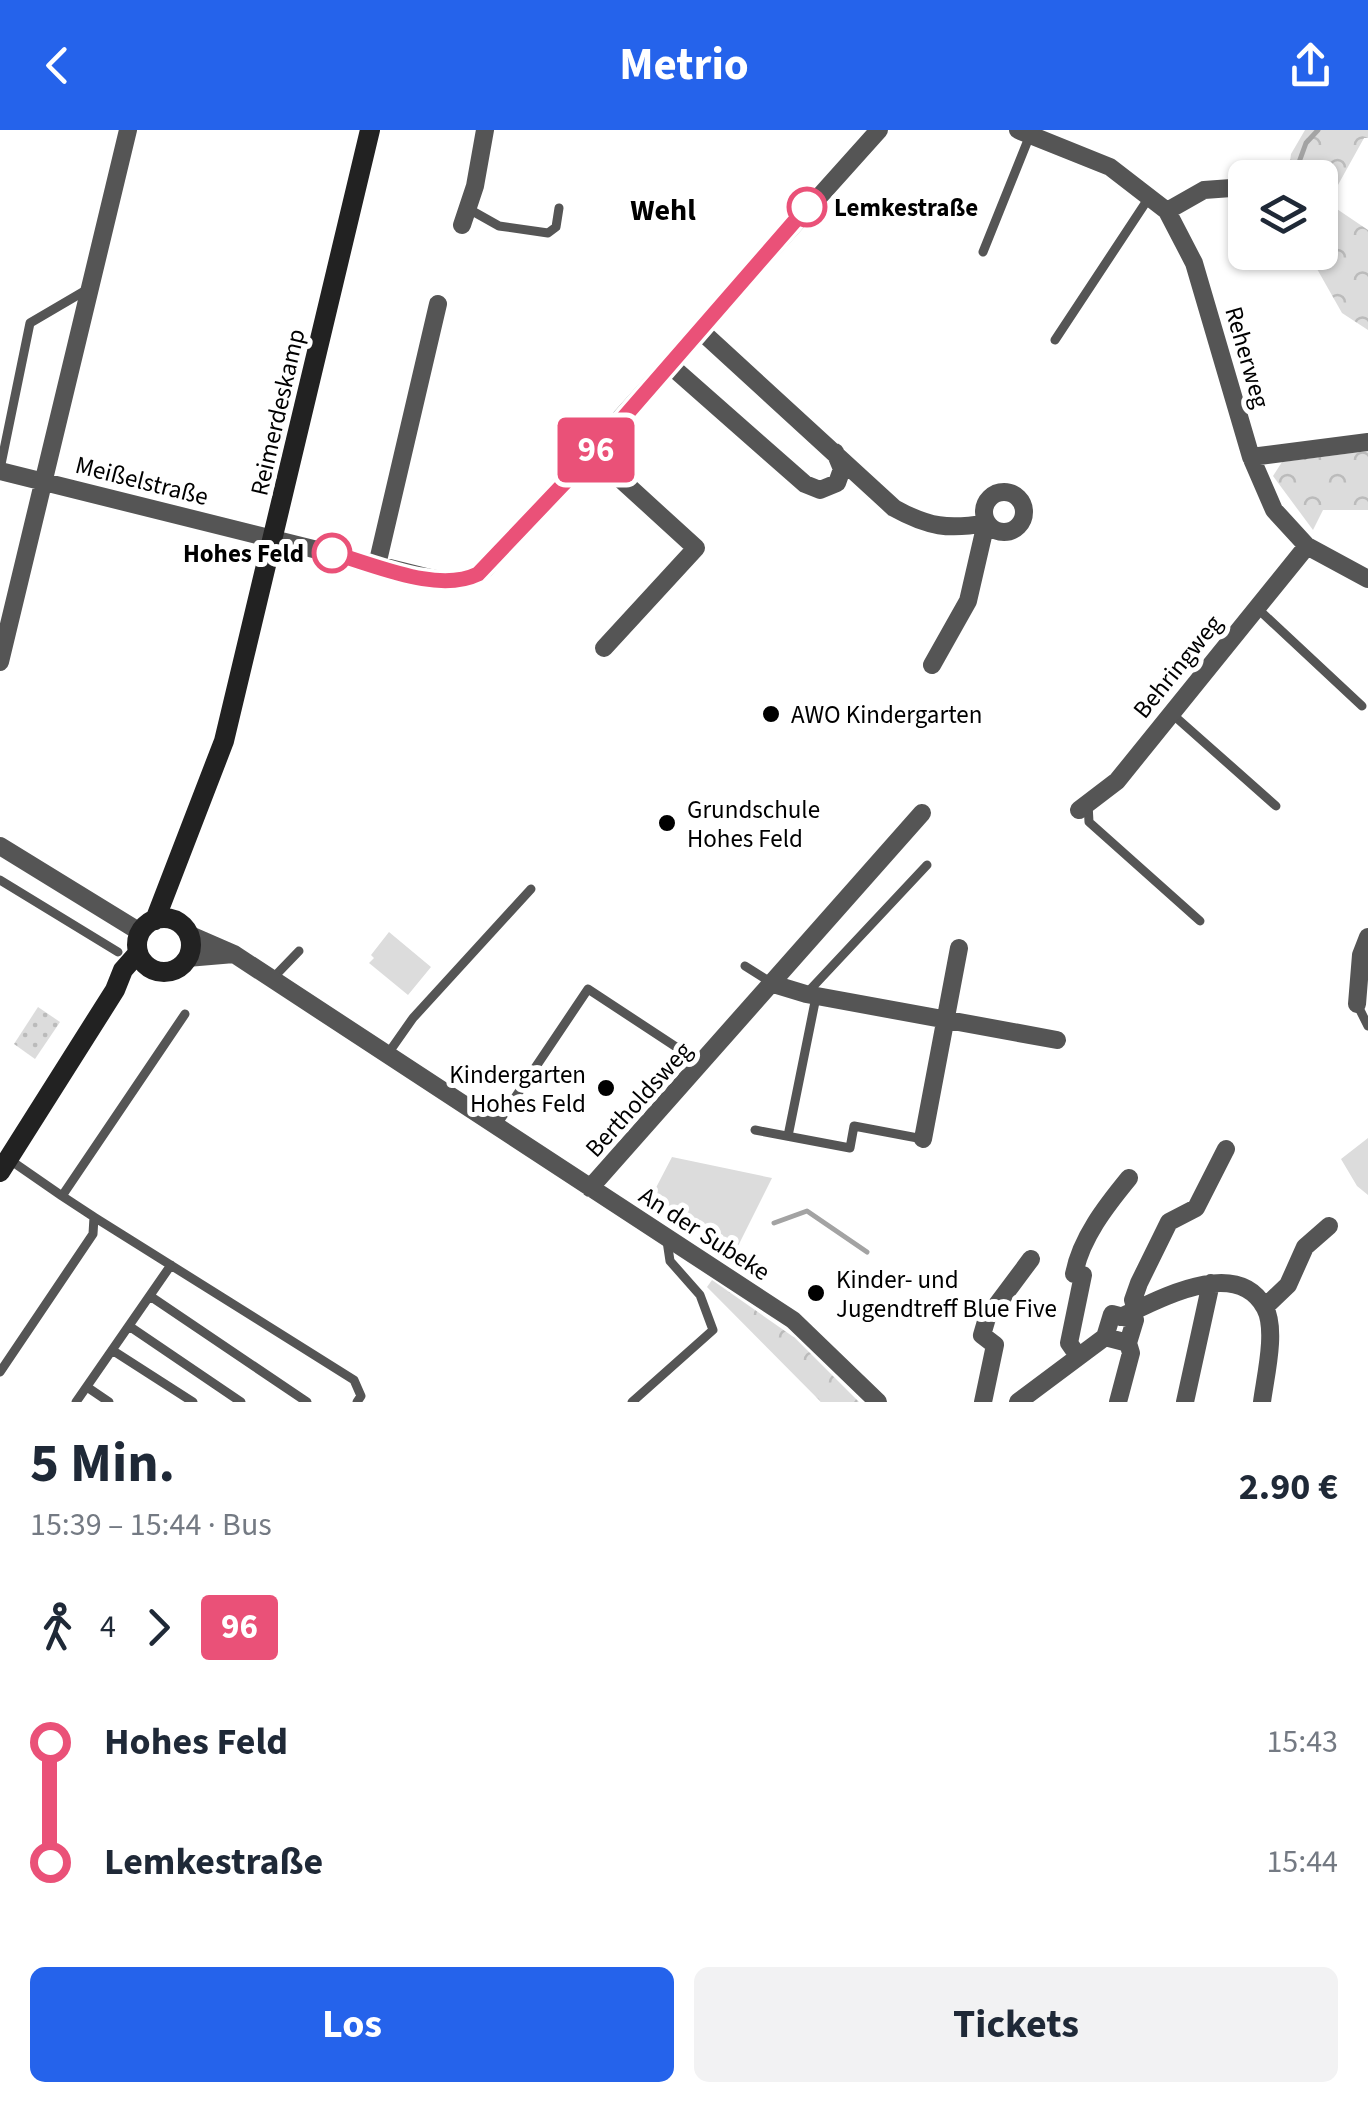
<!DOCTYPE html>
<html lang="de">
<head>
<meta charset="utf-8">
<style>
  :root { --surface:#fff; --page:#f2f2f3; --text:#1f2937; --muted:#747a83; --accent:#2563eb }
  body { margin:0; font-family:"Source Sans 3",sans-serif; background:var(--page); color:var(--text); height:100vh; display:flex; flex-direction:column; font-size:38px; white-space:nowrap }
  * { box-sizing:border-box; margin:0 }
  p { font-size:32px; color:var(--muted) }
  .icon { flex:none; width:55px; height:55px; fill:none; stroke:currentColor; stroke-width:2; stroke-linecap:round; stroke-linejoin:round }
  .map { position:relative; height:1272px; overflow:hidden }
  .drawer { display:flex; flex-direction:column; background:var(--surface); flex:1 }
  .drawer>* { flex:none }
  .badge { padding:0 20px; border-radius:8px; font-size:35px; line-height:65px }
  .fabs { position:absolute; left:1228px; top:30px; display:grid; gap:20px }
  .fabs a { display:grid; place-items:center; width:110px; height:110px; border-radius:15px; background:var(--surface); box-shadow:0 2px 8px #0004; font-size:50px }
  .map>.badge { position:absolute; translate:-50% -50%; box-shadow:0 0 0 5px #fff }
  .legs { display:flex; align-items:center; gap:15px; height:110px; padding:0 30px; font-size:32px }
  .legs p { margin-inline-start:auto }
  .overview { display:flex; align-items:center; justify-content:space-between; height:170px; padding:0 30px }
  h1 { font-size:55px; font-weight:700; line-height:75px }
  .action { display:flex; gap:20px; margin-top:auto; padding:20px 30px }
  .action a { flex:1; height:115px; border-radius:15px; background:var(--accent); color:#fff; font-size:40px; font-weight:700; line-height:115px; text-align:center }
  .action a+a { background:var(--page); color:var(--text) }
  ul { padding:0 30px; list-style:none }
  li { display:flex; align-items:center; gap:35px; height:120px; font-size:38px }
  li i { display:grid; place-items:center; width:15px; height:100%; margin:0 12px; background:currentColor }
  li i::after { content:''; width:25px; height:25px; margin:-12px; border:8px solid; border-radius:50%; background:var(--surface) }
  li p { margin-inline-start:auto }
  li:first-child i { background:linear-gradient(#0000 50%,currentColor 0) }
  li:last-child i { background:linear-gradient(currentColor 50%,#0000 0) }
  header { display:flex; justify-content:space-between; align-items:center; height:130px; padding:0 30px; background:var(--accent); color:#fff; font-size:45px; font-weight:700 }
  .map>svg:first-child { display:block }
  .green { fill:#dcdcdc }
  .forest { fill:url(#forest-crowns) }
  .park { fill:url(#park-dots) }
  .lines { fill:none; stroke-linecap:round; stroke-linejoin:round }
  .stream { stroke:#a3a3a3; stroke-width:5 }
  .service { stroke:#555; stroke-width:9 }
  .minor { stroke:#555; stroke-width:18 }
  .secondary { stroke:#222; stroke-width:20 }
  .line-1-casing { stroke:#fff; stroke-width:22 }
  .line-1 { stroke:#ea5178; stroke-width:15 }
  .stop-1-dot { fill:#fff; stroke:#ea5178; stroke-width:5 }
  .poi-dot { fill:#000; stroke:#fff; stroke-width:4 }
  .labels { text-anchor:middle; stroke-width:10; stroke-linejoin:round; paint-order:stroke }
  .stop-label { font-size:25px; font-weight:bold; fill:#000; stroke:#fff; text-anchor:start }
  .street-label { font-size:25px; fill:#000; stroke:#fff }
  .poi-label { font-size:25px; fill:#000; stroke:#fff; text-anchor:start }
  .quarter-label { font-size:30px; font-weight:bold; fill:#000; stroke:#fff }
</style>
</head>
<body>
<header><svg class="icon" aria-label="back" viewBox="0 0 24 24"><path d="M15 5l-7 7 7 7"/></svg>Metrio<svg class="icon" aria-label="share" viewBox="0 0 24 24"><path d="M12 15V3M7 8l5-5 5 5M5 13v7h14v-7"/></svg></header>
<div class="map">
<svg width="1368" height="1272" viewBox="0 0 1368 1272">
  <defs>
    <pattern id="forest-crowns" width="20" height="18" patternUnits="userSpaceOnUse" patternTransform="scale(2.5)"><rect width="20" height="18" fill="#dcdcdc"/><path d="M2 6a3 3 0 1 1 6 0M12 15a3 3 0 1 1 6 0" fill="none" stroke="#bbb"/></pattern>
    <pattern id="park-dots" width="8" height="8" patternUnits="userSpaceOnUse" patternTransform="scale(2.5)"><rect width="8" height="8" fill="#dcdcdc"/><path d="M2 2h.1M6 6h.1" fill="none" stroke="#bbb" stroke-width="1.8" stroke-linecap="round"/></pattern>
  </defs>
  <rect width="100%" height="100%" fill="#fff"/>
  <!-- green -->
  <path class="green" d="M389,802L431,837L408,865L369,833L374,828L371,825Z
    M1368,1008V1065L1357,1056L1341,1029Z
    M672,1027L772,1048L736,1120L648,1073Z"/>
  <!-- forest -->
  <path class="forest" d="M1305,0H1368V8H1364L1328,73L1368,100V200L1342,183L1308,123L1320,122V48L1288,47L1291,24Z
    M1368,321V380H1323L1313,400L1273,346L1282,332Z
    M712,1150L795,1208L859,1272H821L707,1157Z"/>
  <!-- park -->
  <path class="park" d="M38,877L60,892L35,929L14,914Z"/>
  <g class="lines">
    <!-- stream -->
    <path class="stream" d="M1294,46L1306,13L1318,0
      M774,1093L807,1081L867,1122"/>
    <!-- service -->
    <path class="service" d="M467,78L499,96L548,103L556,97L559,78
      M983,122L1030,5
      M1055,210L1150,66
      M0,339L30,193L88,159
      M1258,479L1362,576
      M1171,583L1276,676
      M1088,674L1089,692L1200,791
      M0,750L118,822
      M745,836L772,853
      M272,849L299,821
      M806,864L927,735
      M1357,874L1368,896
      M387,925L413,888L531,759
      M496,996L588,859L702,934
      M755,1000L850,1018L854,996L923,1009
      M788,1006L816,867
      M10,1030L62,1066L185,884
      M94,1087L354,1250L361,1266L357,1272
      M150,1166L307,1272
      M129,1196L241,1272
      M112,1220L193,1272
      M0,1242L93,1104L94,1087L62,1066
      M87,1257L109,1272
      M76,1272L171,1135
      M632,1272L713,1200L700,1165L670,1131L667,1111"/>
    <!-- minor -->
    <path class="minor" d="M1018,0L1110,37L1167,81L1194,133L1251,327L1274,380L1307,416L1368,449
      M1167,81L1204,60L1245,57
      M462,95L475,56L485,0
      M701,201L894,378C928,397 949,400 986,393L968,471L932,535
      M671,236L805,354L820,360L837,353L842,339L835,322
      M593,324L696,418L604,518
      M1251,327L1368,312
      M0,341L426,447C449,452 466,454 485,439L879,0
      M984 382a20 20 0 1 1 40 0a20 20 0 1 1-40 0Z
      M377,435L438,174
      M0,532L128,0
      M1079,680L1117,651L1307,416
      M0,716L140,802
      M188,804L234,824L793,1190L878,1272
      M187,828L234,824
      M773,854L806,864L1057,910
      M1357,874L1361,825L1368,807
      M923,1009L959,818
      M590,1058L922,683
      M1265,1177L1288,1155L1305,1117L1329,1096
      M1136,1180L1133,1170L1139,1153L1169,1092L1196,1078L1226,1019
      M1112,1184L1135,1190L1128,1213L1105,1207Z
      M1121,1187C1158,1170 1237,1125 1265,1178C1277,1200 1265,1248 1262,1272
      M1078,1226L1069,1213L1083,1145L1074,1144C1081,1108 1106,1076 1129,1048
      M983,1272L995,1215L982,1205L987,1188L1031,1129
      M1018,1272L1105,1207
      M1118,1272L1131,1223L1128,1213
      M1185,1272L1211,1153"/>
    <!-- secondary -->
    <path class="secondary" d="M137 815a27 27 0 1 1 54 0a27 27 0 1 1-54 0Z
      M155,790L224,611L370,0
      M0,1042L115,860L123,840L138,823"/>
  </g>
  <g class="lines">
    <!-- line-1 casing -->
    <g class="line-1-casing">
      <path id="line-1" d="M332,423C374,434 437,464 478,444L592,324L807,77"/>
    </g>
    <!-- line-1 -->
    <use href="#line-1" class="line-1"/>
  </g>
  <!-- markers -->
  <g class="stop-1-dot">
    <circle cx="807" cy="77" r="18"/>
    <circle cx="332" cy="423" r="18"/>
  </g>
  <g class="poi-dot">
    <circle cx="771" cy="584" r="10"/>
    <circle cx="667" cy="693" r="10"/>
    <circle cx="606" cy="958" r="10"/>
    <circle cx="816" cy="1163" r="10"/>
  </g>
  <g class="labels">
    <!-- stop labels -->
    <g class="stop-label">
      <text x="834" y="86">Lemkestraße</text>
      <text x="304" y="432" text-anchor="end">Hohes Feld</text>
    </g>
    <!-- street labels -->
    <g class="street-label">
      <text transform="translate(1248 227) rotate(74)" y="9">Reherweg</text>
      <text transform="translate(277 282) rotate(-77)" y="9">Reimerdeskamp</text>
      <text transform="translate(142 350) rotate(14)" y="9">Meißelstraße</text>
      <text transform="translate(1177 536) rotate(-51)" y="9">Behringweg</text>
      <text transform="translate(638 969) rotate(-48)" y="9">Bertholdsweg</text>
      <text transform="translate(705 1103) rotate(33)" y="9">An der Subeke</text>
    </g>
    <!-- poi labels -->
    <g class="poi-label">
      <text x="791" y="593">AWO Kindergarten</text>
      <text x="687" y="688">Grundschule<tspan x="687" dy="29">Hohes Feld</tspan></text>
      <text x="586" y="953" text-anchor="end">Kindergarten<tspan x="586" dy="29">Hohes Feld</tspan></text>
      <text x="836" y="1158">Kinder- und<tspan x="836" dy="29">Jugendtreff Blue Five</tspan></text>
    </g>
    <!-- quarter labels -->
    <g class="quarter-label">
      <text x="663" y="90">Wehl</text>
    </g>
  </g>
</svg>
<div class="fabs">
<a><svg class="icon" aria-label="layers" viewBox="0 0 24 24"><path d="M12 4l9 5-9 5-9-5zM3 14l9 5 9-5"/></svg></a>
</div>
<b class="badge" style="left:596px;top:320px;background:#ea5178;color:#fff">96</b>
</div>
<section class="drawer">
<div class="overview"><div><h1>5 Min.</h1><p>15:39 – 15:44 · Bus</p></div><b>2.90 €</b></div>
<div class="legs"><svg class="icon" aria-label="walk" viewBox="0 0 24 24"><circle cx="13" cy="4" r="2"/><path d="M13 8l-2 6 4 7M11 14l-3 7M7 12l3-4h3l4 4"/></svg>4<svg class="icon" aria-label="forward" viewBox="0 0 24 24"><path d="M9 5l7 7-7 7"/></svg><b class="badge" style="background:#ea5178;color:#fff">96</b></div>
<ul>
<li><i style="color:#ea5178"></i><b>Hohes Feld</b><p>15:43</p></li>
<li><i style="color:#ea5178"></i><b>Lemkestraße</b><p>15:44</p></li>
</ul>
<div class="action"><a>Los</a><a>Tickets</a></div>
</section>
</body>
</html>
